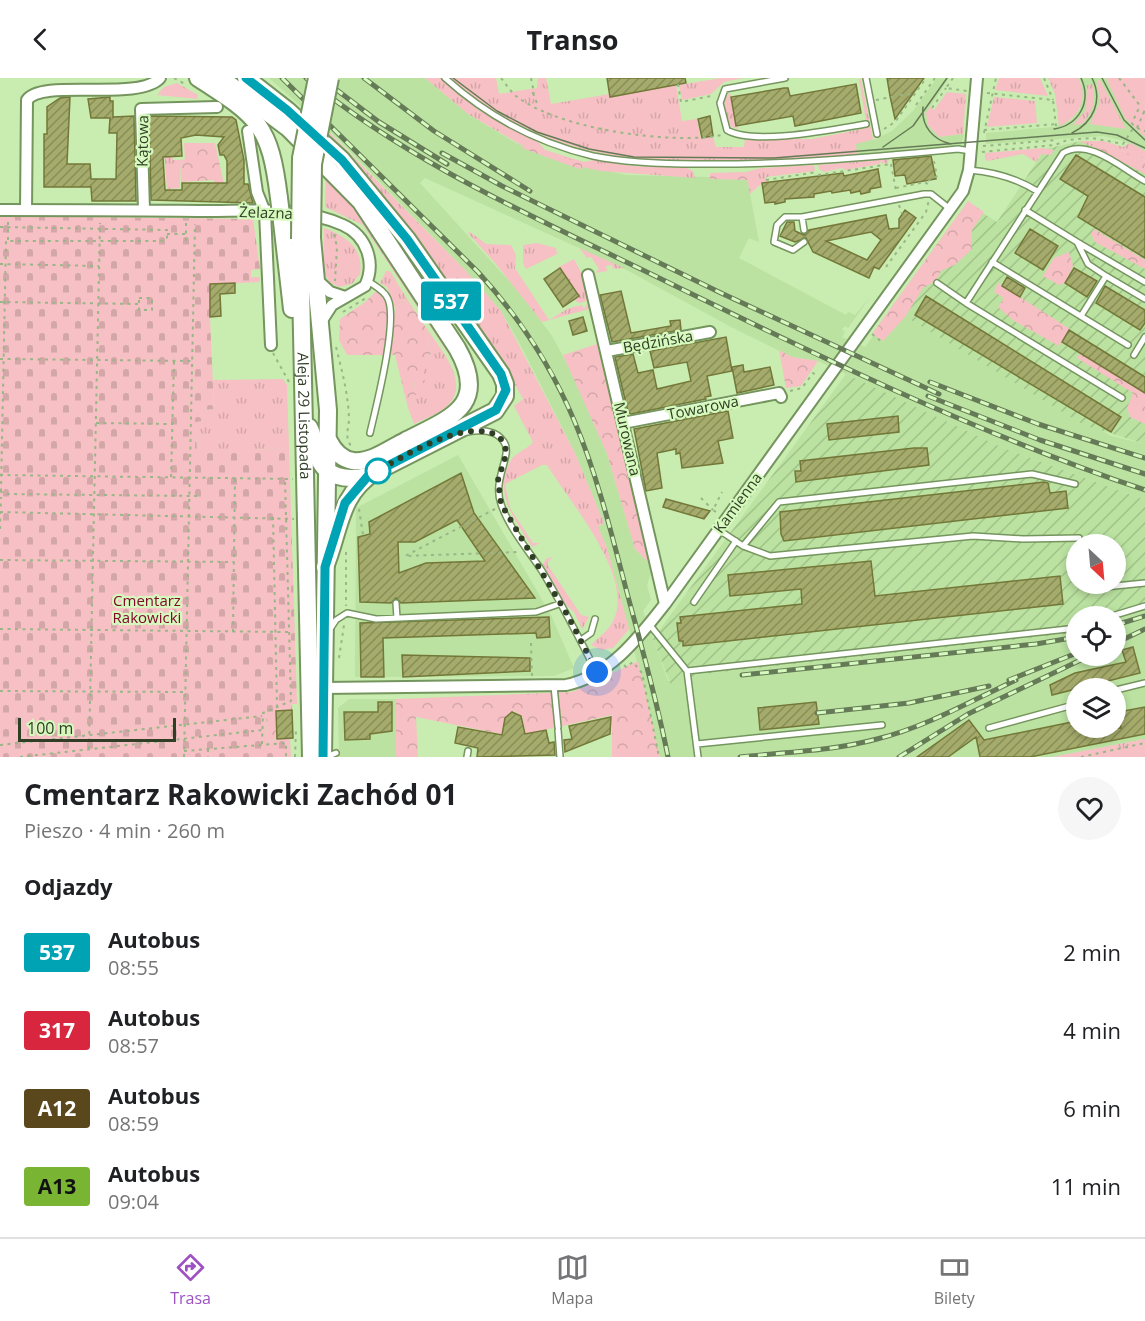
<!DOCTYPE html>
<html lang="pl">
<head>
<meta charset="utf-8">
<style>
  :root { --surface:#fff; --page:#f6f6f6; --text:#202124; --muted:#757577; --line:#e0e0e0; --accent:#9d51c3 }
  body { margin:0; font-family:"Open Sans",sans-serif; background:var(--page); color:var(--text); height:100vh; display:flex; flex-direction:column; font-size:22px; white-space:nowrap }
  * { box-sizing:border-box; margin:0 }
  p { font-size:20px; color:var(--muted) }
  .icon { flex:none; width:33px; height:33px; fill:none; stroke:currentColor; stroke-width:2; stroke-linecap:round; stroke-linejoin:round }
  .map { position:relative; height:679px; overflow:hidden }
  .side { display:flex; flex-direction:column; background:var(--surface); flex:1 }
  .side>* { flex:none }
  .badge { padding:0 12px; border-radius:4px; font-size:21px; line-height:39px }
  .needle { width:39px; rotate:154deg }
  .controls { position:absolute; left:1066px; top:456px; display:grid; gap:12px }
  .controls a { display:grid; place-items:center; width:60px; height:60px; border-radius:50%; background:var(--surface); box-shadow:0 3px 9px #0003; font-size:30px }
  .scale { position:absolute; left:18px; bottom:15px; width:158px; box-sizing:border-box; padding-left:6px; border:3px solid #303e26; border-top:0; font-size:16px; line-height:21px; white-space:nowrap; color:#303e26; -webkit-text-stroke:4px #d6f9be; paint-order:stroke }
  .you { position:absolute; width:30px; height:30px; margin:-15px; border:4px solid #fff; border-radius:50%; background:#1a73e8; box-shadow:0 0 0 9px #1a73e833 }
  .map>.badge { position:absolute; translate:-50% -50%; box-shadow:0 0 0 3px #fff }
  h2 { padding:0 24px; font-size:22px; line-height:54px }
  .round { display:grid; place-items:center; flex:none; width:63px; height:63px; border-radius:32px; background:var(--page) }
  .head { display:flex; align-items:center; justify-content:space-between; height:102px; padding:0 24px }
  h1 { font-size:28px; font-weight:700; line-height:45px }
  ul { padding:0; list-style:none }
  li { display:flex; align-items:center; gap:18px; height:78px; padding:0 24px }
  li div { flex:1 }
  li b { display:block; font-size:22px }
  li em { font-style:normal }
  li .badge { min-width:66px; font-weight:700; text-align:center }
  header { display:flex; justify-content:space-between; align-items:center; height:78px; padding:0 24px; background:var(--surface); font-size:27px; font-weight:700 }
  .tabs { display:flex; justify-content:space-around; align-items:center; height:84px; border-top:2px solid var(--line); background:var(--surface); font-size:16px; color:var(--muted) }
  .tabs a { display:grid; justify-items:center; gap:3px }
  .tabs .active { color:var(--accent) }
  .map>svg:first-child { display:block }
  .built { fill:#bbe2a1; fill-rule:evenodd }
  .industrial { fill:url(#industrial-furrows); fill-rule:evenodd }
  .grass { fill:url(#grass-tufts) }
  .forest { fill:url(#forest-crowns) }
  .cemetery { fill:url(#cemetery-stones) }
  .green { fill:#f6c0c4 }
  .building { fill:url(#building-hatch); stroke:#737839; stroke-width:1.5; fill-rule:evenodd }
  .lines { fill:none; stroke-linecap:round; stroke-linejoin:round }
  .lane-casing { stroke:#75955e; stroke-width:8 }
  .street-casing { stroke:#75955e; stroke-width:14 }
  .primary-casing { stroke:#75955e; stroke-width:20 }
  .path { stroke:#99b686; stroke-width:2; stroke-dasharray:3 4.5; stroke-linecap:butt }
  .lane { stroke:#fff; stroke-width:5 }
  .street { stroke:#fff; stroke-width:10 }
  .primary { stroke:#fff; stroke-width:16 }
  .tram { stroke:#657a56; stroke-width:1.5 }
  .rail-casing { stroke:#657a56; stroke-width:5 }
  .rail { stroke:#d6f9be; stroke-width:3; stroke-dasharray:9; stroke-linecap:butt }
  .primary-bridge-casing { stroke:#75955e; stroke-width:20; stroke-linecap:butt }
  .primary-bridge { stroke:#fff; stroke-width:16 }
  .line-casing { stroke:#fff; stroke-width:14 }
  .line { stroke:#00a3b4; stroke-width:9 }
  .walk { stroke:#303e26; stroke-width:6; stroke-dasharray:0 10.8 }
  .stop-dot { fill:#fff; stroke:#00a3b4; stroke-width:3 }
  .labels { text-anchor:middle; stroke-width:4.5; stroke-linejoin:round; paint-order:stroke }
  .street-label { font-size:15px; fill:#303e26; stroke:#d6f9be }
  .park-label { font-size:15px; fill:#80092d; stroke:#d6f9be }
</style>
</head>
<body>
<header><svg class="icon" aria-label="back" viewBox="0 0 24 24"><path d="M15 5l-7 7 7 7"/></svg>Transo<svg class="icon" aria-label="search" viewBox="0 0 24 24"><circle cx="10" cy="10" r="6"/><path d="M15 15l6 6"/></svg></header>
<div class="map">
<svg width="1145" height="679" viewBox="0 0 1145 679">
  <defs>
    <pattern id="industrial-furrows" width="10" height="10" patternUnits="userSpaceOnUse" patternTransform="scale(1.5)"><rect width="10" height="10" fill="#bbe2a1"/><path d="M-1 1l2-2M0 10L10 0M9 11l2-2" fill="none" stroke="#a1c38a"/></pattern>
    <pattern id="grass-tufts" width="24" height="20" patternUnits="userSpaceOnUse" patternTransform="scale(1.5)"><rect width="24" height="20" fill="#f6c0c4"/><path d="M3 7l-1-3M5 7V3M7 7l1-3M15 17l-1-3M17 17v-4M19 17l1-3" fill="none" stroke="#d3a6a8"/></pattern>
    <pattern id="forest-crowns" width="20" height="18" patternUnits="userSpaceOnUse" patternTransform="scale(1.5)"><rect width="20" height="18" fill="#f6c0c4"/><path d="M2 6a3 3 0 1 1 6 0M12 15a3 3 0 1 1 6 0" fill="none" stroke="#d3a6a8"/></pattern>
    <pattern id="cemetery-stones" width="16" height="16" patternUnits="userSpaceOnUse" patternTransform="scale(1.5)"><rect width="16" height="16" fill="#f6c0c4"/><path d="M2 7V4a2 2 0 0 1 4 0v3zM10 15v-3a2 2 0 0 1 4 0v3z" fill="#d3a6a8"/></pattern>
    <pattern id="building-hatch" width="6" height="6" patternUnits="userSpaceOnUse" patternTransform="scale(1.5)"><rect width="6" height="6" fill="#a5ab6b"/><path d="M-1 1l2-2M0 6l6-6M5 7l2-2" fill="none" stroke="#878d58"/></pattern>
  </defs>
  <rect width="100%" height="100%" fill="#c9ecb1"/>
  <!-- built -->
  <path class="built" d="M269,0H425L468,36L516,65L560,82L626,97L747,100L759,164L749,160L739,180L846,237L848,234L855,237L871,218L848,250L845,248L842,251L845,254L842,259L865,269L893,231L1111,358L1145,366V422L1003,370L818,283L792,279L731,249L623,190L425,100L420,105L520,215L552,258L576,302L607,376L635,471L649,485L651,495L647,507L651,522L643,533L668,603L697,597L1068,556L1077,553V578H1116V538L1145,528V661L1052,679H660L629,551L607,470L598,449L604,445L575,375L521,268L501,233L467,194L340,63ZM1077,610H1116V650H1077Z
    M937,0H949L926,35L928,47L939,59L964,56L961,67L857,77L599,76L495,21L707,73L874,62L892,53L913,33Z
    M1078,0H1106L1125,40L1145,59V73L1121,62L1103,58L986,66V55L1053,49L1070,43L1080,31L1081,5ZM1100,2L1117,38L1126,51L1094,41L1100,24L1097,3Z
    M458,377L551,537L574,590L554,598L355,599L356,430Z
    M349,621H396V679H339L338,630Z"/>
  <!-- industrial -->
  <path class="industrial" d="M1081,63L1145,91V366L1084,347L893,231L970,127L997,144L1045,71Z
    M846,296L1003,370L1145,422V528L1116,538H1077V553L1068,556L697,597L672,610L653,561ZM1077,466H1116V506H1077Z"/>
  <!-- grass -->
  <path class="grass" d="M425,0H440L479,32L538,64L545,72L584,84L595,82L633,88L687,90L693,93L695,100L601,93L582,89L525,66L523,68L468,36Z
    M448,0H496L499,16L537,10L538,0H546L551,26L610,16L611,19L676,7L682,43L697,41L701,61L713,59L716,69H744L745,61H812L867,50L859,1H861L873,61L885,58L856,66L857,77C707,88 571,104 448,0Z
    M721,0H743L724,4L711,16L682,22L679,7Z
    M999,0H1040L1048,18L995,12Z
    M1048,0H1078C1089,20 1079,40 1059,48L1055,16Z
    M1100,2L1126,51L1090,46L1100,24L1097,3Z
    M177,5L198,17L197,21L157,17L164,9Z
    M1092,6C1097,22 1093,34 1082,46L1073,47L1086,32L1087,7Z
    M730,14L736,47L738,52L729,47L724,23Z
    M947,14L966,16L963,56L939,59L928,47L926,35L930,29L934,32Z
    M994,19L1035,23L1037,45L987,49Z
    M328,53L467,194L501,233L575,375L604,445L598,449L607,470L629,551L613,570L601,572L591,567C598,560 609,552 613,543C636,499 568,422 547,387H542L505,406L510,430L533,465H540L532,469C515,441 492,415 511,382C516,374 527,372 533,364L514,328L523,321C499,276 467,237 438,197C402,148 368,100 328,56Z
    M171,62L173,82H180V110L167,111L164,72Z
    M1079,63H1103L1123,69L1130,65L1145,73V81L1099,67L1096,70Z
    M1043,70L1054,72L1051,77L1041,76L1036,84L1023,76L987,83L985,81V75Z
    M889,81L887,85L882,86L881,83L879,86L846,92L842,90L824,94L819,91L818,87Z
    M814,87L815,93L766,99L767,104L762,105L750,116L746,94L761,90Z
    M326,97L354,126L462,290L463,298L363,147L325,129Z
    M324,150C346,158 364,170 360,196L352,206L339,209L329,204L324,194Z
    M470,154L486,166L511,167L516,177L515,190L549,242L569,230L582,227L584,231L587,226L589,231L542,244L496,186L468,155Z
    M537,165L556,170L557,176L526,191L523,185V167Z
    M579,170L624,190L613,191L612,187L606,188L607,193L595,195L599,191L591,179L587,180Z
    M574,181L583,198L587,223L579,225L574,222L579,218L561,190H557Z
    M386,193H390L407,221L395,230L387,209L380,205Z
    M425,248C439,270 473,305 446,329C438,336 424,341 414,346L408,330L416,317L414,303H419L423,286L431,277Z
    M283,301L287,307L289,371L197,373L195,343L202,332L214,331L213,302Z
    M552,479L547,486L581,537L589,539L582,551L574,534L565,526L543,486L546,481Z
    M1145,661V679H1052Z"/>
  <!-- forest -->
  <path class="forest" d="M184,65H215L224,106L214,107V102L181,104L180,82L185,81Z
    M525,65L582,86V92L522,70Z
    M1098,66L1145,81V96L1096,70Z
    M746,94L748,102L710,101V95Z
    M968,123L984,134L972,152V171L956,186L941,193L936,203L923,210L905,239L883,263L872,256Z
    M1094,151L1145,182V191L1095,164L1091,156Z
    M1069,174L1073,188L1065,205L1059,207L1043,198L1054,180Z
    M998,205L1070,251L1059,268L1014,243L998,229L1004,220L994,214Z
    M376,213L384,217L388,232L384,277H347L339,262L340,241L365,224Z
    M407,221L425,248L431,277L423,286L425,305L414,304L416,317L408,330L395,277H390L395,230Z
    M597,266L649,485L635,471L607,376L563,277Z
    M779,272L792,279L818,283L801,308L786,310Z
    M1080,275L1145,315V346L1130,339L1127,330L1133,315L1077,280Z
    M638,583L660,679H612V637L526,656L522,638L514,633L505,639L501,656L416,639L418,679H396V621L572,614Z
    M276,633L277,661L267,663L266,634Z"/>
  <!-- cemetery -->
  <path class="cemetery" d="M0,138L253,141L260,191L251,192V199H260V204L219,206L210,239L214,331L202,332V343L195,344L197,372L289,371L297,626H292V632L266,634L267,663L290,660L291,679H0Z"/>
  <!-- green -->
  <path class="green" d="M1106,0H1145V59L1125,40Z"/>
  <!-- building -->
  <path class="building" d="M607,0H685L686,5L610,19Z
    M887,0H924L895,41L890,18Z
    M856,6L861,35L795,48L793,38L736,48L731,19L784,10H788L790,18Z
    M70,19L67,86H90L91,101H116L117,55H109L110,40H91L88,21L110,19V23H113V39L134,38L136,123H92L91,109H44V56H47V29L60,20Z
    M149,38L232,39L236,42L244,82V106H248L253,125L151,122ZM196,57L224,59L218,67L220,77H224L227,83V105H182V112H165L163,79L182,78L181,60Z
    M710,38L713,58L702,60L698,41Z
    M1076,77L1145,119V180L1078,139L1088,118L1060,101Z
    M931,78L936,101L907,106L905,97L895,98L893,82Z
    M878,91L881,109L870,111V114L861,116L860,113L851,115L850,112L832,115L831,113L814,116V119L785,121V124L775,126V124L765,125L762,105L843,95L844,98Z
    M905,132L916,140L879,191L874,189L869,200L813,174L806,160L795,164L780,158L787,144H794L795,153L804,157L809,152L886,137L889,151L899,150V141ZM871,154L881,162L867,182L826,163Z
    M1030,151L1058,168L1043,192L1015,175Z
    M560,190L579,218L563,229L544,201Z
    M1074,190L1097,203L1087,219L1065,205Z
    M1007,199L1025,210L1020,219L1002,208Z
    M235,205V215L220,216L221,238L210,239V206Z
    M1105,208L1145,232V245L1140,252L1096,225Z
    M621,213L631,255L671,248L670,243L680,242L681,252L612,264L600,217Z
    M926,218L1121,339L1111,354L915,237Z
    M583,239L587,253L573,257L569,243Z
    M1069,252L1145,299V315L1062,264Z
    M726,259L732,293L707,298L711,318L705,319L706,321L631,336L628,334L615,279L633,276L638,295L653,292L657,311L691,303L687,284L654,290L650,273Z
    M743,287L744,294L770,289L774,307L737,315L732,289Z
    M728,333L733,360L718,363L723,385L682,390L680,375L676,376V371L657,375L662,410L646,413L634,351Z
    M898,338L899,354L829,362L827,346Z
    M914,370H927L929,387L796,404L795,393H801L800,383Z
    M461,395L474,435L535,520L401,525L396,520L391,525L360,524L358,459L370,456L369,444ZM457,442L485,483L426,485L399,495L398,464H415Z
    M1044,404L1048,405L1050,415L1066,413L1068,430L784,463L781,456L780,434Z
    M666,421L710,433L704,441L663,429Z
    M871,483L875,518L1060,498L1063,526L683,568V563H679L677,545H681L680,539L802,526L801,511L730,518L728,497Z
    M549,539L550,559L537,560L536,555L383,560L384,599H361L360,545Z
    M1133,569L1140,595L1052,617L1050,607L1075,595L1126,584L1122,572Z
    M402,577L530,580V593L403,599Z
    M378,624H392V653L370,656V661L345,662L344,634H378Z
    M816,624L819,646L760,652L758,630Z
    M1145,629V656L1030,679H980L976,659L948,679H917L969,642L984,662L1077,643V650H1121L1118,634Z
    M292,632L293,660L277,661L276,633Z
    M512,634L521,638L525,656L546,652L549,665L554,664L555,677L477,679L478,670L455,665L458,649L502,657L505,640Z
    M611,639L610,656L565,674L564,662L572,661L569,648Z"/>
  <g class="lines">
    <!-- lane casing -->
    <g class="lane-casing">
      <path id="lane" d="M445,0C487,38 538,65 593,78C627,85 662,86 698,86C785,87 871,79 958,71L971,73
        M785,0L725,11L720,25L727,52C753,68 836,51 866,46
        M866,0L877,56
        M969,92C995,94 1016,100 1037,113
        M1025,132L1077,164L1088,186L1106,198
        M802,139L804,152
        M804,164L793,172L774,164L777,147L785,139H802L924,116H931L950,131
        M1077,164L1145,204
        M992,184L1128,267
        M368,203C375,208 385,213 388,221C398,244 376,329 370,355
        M937,205L966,225
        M1081,238L1106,198L1145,221
        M1134,277L1145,259
        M1122,320L966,225L1063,75C1088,59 1123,91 1145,103
        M467,354C480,352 496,351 504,364C513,377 492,401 501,426C509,450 528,472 542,493C562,526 579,560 597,595
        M719,452L743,468L770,478L973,458L1023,461L1079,460
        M743,468L779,424L1032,396L1075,406
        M1095,510L1145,505
        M694,524L736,463
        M396,525L397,540
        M1112,538L1145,528
        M649,546L687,593L1077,550
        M330,551L336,542L347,535L376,541L536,534L559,526
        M581,562L591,555L595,541
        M687,593L698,679
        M554,608L558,649
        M1116,612L1145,605
        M989,650L1077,626
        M558,652L560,679
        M697,666L882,647
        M326,679L336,675
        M467,679L468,673"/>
    </g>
    <!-- street casing -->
    <g class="street-casing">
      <path id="street" d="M248,53L257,114L265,134L271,267
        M0,132C69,132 138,132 207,133C250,133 302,128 343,147C367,158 376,185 365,208L332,227L321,244
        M26,132L27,22C42,0 139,24 160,0
        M144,132L141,31L217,29
        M588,197L665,526
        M316,201L330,214L345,219
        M607,273L710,254
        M623,345L779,315L781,319
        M323,610L566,607C610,598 639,559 665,526L963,113L969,92L977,0"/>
    </g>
    <!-- primary casing -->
    <g class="primary-casing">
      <g id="primary">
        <path d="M198,0C259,39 270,47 279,120"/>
        <path d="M221,0L288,50L361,124L457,270C490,328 450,340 405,363C389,371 371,385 353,383C341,381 334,373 329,363"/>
        <path d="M246,0L287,32L342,82L407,161L501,296L505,306V318L495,333L375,394C339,416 340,453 325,489"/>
        <path d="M282,144L292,231"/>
        <path d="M312,160L328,332L323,679"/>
        <path id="s1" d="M300,161L311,679"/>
        <path d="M309,349C314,358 314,367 317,376C324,400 347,403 367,398"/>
      </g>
    </g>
    <!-- path -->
    <path class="path" d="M174,0L185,6
      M501,0C506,6 510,13 516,18C558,51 670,67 722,57
      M531,0L534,15H532
      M953,0L946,10L967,13
      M1044,0L1053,22
      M1119,0L1141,29
      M678,6L681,24L711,18
      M533,15L538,28
      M987,15L1053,22L1056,48
      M900,17L909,16L913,19
      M876,22L897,18
      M916,27L935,0
      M932,30L946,10
      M1137,50L1144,34
      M1137,50L1145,53
      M884,51L895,44L926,0
      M984,52L1056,46
      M984,55L996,0
      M983,68L1057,62
      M982,74L1055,67L1067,62L1092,60L1123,66L1134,49L1132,45L1138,32L1145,34
      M891,86L896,113
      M818,97L891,86
      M766,102L817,94
      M928,103L937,98L933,79
      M896,110L925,104L930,108
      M899,127L902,136
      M186,145V167
      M0,149L167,152V161L161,163H6L1,413
      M167,156H185
      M334,156L337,169L335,203
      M8,162V144
      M0,186L99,188
      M886,189L926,134L929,122
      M139,220H152V232H139Z
      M0,224L139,226
      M343,234L366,220
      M872,256L882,264
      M336,269C342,293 348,315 349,340C349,351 344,358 351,368
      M273,275L289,304
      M0,281L192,283
      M790,313L802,310L813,295L816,297
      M96,345L173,346
      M0,397L293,401
      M171,399L174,283
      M0,413L5,416L197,418
      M701,420L713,432
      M359,431L363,457
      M495,431L405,478L519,474
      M0,434L294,441
      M716,434L713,432L722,414
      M273,439L277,628
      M0,451L1,419
      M346,474V528
      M0,482L234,484
      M0,551L288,554
      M233,554L235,398
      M531,565L532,598
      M339,580L344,547
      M624,587L626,589L633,584L642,595L659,679
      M0,613L185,614
      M262,666L263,635L291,623L285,401
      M0,667L262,638
      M89,671L100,145
      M208,671V679
      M184,673L286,665V679
      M20,679L262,652
      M184,679L195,146
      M295,679L296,652
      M1081,679L1145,665"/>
    <!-- lane -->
    <use href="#lane" class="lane"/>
    <!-- street -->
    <use href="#street" class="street"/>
    <!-- primary -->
    <use href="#primary" class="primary"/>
    <!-- tram -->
    <path class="tram" d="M453,0L497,33L537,54L589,71L634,79L774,80L1097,54L1117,57L1145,70
      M1102,0L1124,42L1145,62
      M923,29C921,48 933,62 951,66
      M1054,51C1079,47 1092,24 1081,0
      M1072,55C1094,44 1103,22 1092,0
      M883,69L913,48L947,0"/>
    <!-- rail casing -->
    <g class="rail-casing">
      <path id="rail" d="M282,0L478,194C570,295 593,383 626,511C641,567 657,622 668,679
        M306,0C414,87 530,137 653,197C814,276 975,355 1145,412
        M321,0L379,44L447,86
        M364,0L434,53L530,113
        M442,75L502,108L721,215L939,316
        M930,304L1038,346L1145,380
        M928,318L1040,362L1145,396
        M1116,547L1145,538
        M1116,565L1145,551
        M742,597L1036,566L1077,559
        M1009,602L1077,575
        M817,635L909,625L989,608
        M740,679C786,674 833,673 877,661C926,649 971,623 1016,602
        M899,679L968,636L1089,578"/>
    </g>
    <!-- rail -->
    <use href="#rail" class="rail"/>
    <!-- primary-bridge casing -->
    <g class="primary-bridge-casing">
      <path id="primary-bridge" d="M279,120L282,144
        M312,160L313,86L330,0
        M300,161L301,80L317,0"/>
    </g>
    <!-- primary-bridge -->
    <use href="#primary-bridge" class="primary-bridge"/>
  </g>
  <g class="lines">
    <!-- line casing -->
    <g class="line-casing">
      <path id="line" d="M246,0L287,32L342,82L407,161L501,296L506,312L496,332L368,398L345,425L325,489L323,679"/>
    </g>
    <!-- line -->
    <use href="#line" class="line"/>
    <!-- walk -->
    <path class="walk" d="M378,393L375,394C405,378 467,338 500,359L507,374L498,402L501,426L568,538L597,594"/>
  </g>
  <!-- markers -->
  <circle class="stop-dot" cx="378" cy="393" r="12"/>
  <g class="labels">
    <!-- street labels -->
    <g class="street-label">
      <text transform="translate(143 63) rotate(-89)" y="5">Kątowa</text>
      <text transform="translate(266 135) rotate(2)" y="5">Żelazna</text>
      <text transform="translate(658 264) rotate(-10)" y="5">Będzińska</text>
      <text transform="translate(703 330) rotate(-11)" y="5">Towarowa</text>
      <text dy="5" stroke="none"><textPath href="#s1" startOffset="177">Aleja 29 Listopada</textPath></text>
      <text transform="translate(627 361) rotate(77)" y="5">Murowana</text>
      <text transform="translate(738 425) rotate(-54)" y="5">Kamienna</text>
    </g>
    <!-- park labels -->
    <g class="park-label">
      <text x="147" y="528">Cmentarz<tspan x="147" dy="17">Rakowicki</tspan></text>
    </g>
  </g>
</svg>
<div class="controls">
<a><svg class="needle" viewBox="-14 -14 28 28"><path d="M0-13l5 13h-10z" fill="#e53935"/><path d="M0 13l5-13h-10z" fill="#757577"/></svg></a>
<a><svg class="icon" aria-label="locate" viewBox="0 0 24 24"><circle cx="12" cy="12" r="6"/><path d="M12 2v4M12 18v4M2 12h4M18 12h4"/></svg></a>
<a><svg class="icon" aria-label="layers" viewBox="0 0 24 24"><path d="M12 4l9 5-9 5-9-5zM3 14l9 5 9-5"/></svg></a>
</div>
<div class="scale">100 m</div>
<div class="you" style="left:597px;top:594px"></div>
<b class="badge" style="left:451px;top:223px;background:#00a3b4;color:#fff">537</b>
</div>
<section class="side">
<div class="head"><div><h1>Cmentarz Rakowicki Zachód 01</h1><p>Pieszo · 4 min · 260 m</p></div><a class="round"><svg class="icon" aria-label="heart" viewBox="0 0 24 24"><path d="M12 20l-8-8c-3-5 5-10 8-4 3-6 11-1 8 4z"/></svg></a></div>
<h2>Odjazdy</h2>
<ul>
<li><span class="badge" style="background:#00a3b4;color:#fff">537</span><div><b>Autobus</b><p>08:55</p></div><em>2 min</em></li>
<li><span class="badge" style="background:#d7263d;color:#fff">317</span><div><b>Autobus</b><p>08:57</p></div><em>4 min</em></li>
<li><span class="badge" style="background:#5a481c;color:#fff">A12</span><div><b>Autobus</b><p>08:59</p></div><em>6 min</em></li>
<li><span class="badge" style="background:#7ab433;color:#111">A13</span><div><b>Autobus</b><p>09:04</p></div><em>11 min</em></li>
</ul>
</section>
<nav class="tabs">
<a class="active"><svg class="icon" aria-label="directions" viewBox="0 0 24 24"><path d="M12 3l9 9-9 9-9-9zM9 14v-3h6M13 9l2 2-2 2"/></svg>Trasa</a>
<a><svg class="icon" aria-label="map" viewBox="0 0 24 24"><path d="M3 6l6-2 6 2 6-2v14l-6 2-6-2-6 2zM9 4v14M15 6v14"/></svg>Mapa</a>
<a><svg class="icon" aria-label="tickets" viewBox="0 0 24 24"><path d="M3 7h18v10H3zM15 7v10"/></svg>Bilety</a>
</nav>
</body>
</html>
